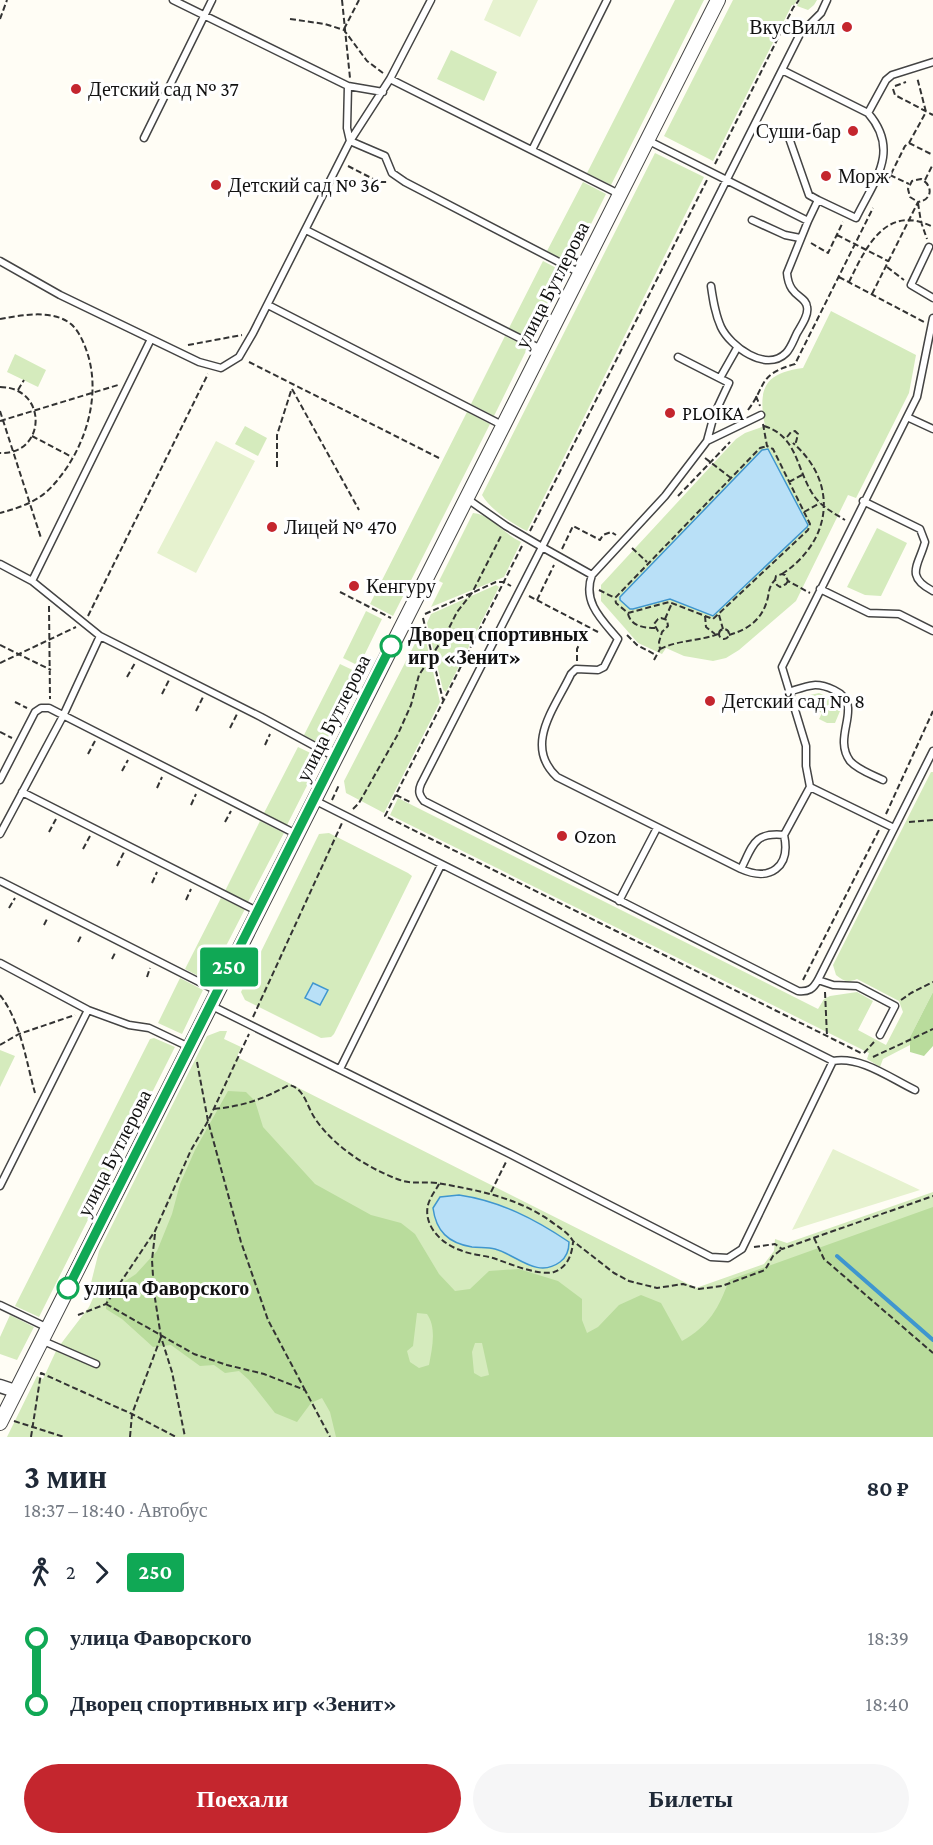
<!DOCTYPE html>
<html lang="ru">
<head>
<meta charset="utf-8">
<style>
  :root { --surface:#fff; --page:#f6f6f7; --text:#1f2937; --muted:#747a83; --accent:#c4262e }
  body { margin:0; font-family:"Crimson Pro",serif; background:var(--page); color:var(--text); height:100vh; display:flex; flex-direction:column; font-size:22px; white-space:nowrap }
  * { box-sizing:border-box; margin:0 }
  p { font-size:20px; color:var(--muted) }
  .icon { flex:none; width:33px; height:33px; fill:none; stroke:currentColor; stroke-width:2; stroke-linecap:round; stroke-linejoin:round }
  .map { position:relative; height:1437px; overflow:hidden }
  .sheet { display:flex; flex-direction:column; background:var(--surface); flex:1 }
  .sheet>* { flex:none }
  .badge { padding:0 12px; border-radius:4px; font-size:21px; line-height:39px }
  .map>.badge { position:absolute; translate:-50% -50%; box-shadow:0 0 0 3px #fff }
  .legs { display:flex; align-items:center; gap:9px; height:66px; padding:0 24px; font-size:20px }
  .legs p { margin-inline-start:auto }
  .head { display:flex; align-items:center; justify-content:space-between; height:102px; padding:0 24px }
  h1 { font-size:33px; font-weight:700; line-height:45px }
  .cta { display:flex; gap:12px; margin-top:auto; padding:12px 24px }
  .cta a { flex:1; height:69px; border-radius:36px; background:var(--accent); color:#fff; font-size:24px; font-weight:700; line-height:69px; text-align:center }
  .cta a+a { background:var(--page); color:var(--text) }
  ul { padding:0 24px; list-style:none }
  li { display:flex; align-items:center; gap:21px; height:66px; font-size:22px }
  li i { display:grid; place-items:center; width:9px; height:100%; margin:0 8px; background:currentColor }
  li i::after { content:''; width:15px; height:15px; margin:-8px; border:4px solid; border-radius:50%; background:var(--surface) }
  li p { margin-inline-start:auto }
  li:first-child i { background:linear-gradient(#0000 50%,currentColor 0) }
  li:last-child i { background:linear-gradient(currentColor 50%,#0000 0) }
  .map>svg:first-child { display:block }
  .green { fill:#d5ebbd }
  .forest { fill:#b9dc9c; fill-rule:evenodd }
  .pitch { fill:#e6f2cf }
  .water { fill:#b9e0f7; stroke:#3f96cf; stroke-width:1.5 }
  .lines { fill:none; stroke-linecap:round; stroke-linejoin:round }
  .stream { stroke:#3f96cf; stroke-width:4 }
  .service-casing { stroke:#444; stroke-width:9 }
  .minor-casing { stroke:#444; stroke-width:15 }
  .tertiary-casing { stroke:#444; stroke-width:16 }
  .path { stroke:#333; stroke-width:2; stroke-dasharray:6 3; stroke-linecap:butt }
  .service { stroke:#fff; stroke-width:6 }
  .minor { stroke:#fff; stroke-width:12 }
  .tertiary { stroke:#fff; stroke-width:14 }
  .line-1-casing { stroke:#fff; stroke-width:14 }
  .line-1 { stroke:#10a855; stroke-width:9 }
  .poi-dot { fill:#c4262e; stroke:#fff; stroke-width:2 }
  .stop-1-dot { fill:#fff; stroke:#10a855; stroke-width:3 }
  .labels { text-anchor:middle; stroke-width:6; stroke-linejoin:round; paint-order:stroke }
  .poi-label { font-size:20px; fill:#111; stroke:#fff; text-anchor:start }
  .street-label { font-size:20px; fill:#111; stroke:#fff }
  .stop-label { font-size:20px; font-weight:bold; fill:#111; stroke:#fff; text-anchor:start }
</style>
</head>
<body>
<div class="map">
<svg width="933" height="1437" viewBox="0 0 933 1437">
  <rect width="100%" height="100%" fill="#fffdf5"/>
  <!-- green -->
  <path class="green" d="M675,0H704L611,185L587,173Z
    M733,0H797L794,5H792L713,161L664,136Z
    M800,0H817L814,5L808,10L797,6Z
    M451,50L497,72L484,101L437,79Z
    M655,153L704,177L527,531C511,523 491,510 482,495Z
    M583,182L606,194L571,264L547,251Z
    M543,261L566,273L532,340L509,328Z
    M831,311L916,355L909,393L856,498L848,495L796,601L739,650L726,658L713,661L684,656L666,648L662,654L638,643L601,601V585L736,439L745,433L765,426C758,390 763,373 803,368Z
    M505,336L528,347L494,416L471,404Z
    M15,354L46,370L38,387L7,372Z
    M467,412L490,424L393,616L370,604Z
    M245,426L267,438L258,456L235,444Z
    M473,513C490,514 505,535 521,542L504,577L431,607L443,583L439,581Z
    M877,528L907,543L881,596L865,595L847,587Z
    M496,585L499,587L446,692L443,690L427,623L431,614Z
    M366,611L382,619L359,666L343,658Z
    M423,628L440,702L384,813L346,793L344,781Z
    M340,664L363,675L326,747L304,735Z
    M819,693L838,702L840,711L835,723H827L819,719L822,713L805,705L810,695Z
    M298,747L321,758L287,825L264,813Z
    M931,772H933V992L910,1037V1045L883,1059L880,1067L867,1059L869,1053L390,815L398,798L818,1009L824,999L830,996L857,992L873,1001L858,1030L886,1045L903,1012L899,1001L857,979C848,983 843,981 836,975L833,965Z
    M260,821L284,833L248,902L225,891Z
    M329,833L408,873L412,876L334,1034L331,1037L321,1038L245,1000L241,992L319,834Z
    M221,898L245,909L208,981L185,969Z
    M180,978L203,990L182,1034L158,1023Z
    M220,1031H227L224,1039L241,1047L237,1057L696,1288L764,1264L774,1251L775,1239L787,1243L933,1192V1437H7L37,1376L43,1379L56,1351L69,1357L72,1351L60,1345L89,1307L98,1287L91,1283L99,1251L207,1036Z
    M154,1038L175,1047L39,1317L15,1306L150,1039Z
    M0,1050L15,1056L0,1087Z
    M10,1315L34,1327L17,1360L0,1354V1337Z"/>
  <!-- forest -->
  <path class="forest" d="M933,992V1046L924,1056L910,1052V1037Z
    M228,1091L246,1092L255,1101L263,1127L315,1184L371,1215L401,1223L415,1234L439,1274L455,1291L470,1289L489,1271L519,1269L558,1281L582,1299V1320L587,1333L598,1327L619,1305L641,1295L661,1303L682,1341C709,1326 719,1308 729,1280L933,1207V1437H336L330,1412L322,1398L311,1403L297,1422L275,1413L249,1380L239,1371L225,1373L214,1365L200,1366L171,1345L153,1347L122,1319L106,1309V1294L136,1274L157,1251L172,1214L180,1184L195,1150ZM417,1313L427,1314C437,1328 432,1349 429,1365L419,1368L410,1362L407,1351L413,1346ZM475,1343H482L489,1375L481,1377L474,1373L472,1352Z"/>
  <!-- pitch -->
  <path class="pitch" d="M493,0H538L520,37L484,20Z
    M216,441L255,461L196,573L157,553Z
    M833,1149L920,1190L792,1230Z"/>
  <!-- water -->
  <path class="water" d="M768,449L808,525L807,527L713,616L670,599L633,609H630L620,600V597L762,450Z
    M313,983L328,990L320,1005L305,998Z
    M459,1195C500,1201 535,1219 569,1242C569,1251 567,1257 560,1262C537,1279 517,1255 495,1249C488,1247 479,1248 472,1247C448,1243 436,1231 433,1208L440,1197Z"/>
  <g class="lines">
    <!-- stream -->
    <path class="stream" d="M837,1256L933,1340"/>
    <!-- service casing -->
    <g class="service-casing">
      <path id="service" d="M173,0L348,86L383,92
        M390,79L619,194
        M348,86L347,128L350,141
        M868,113L886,80L892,75L933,62
        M788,135L809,195L818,200
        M144,138L212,0
        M647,140L808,221L818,200L856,218C874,181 901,151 868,113L782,70
        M350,141L385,156L392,173L405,182L580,273
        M532,150L607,0
        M752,220L785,235L800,238
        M306,230L541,349
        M929,247L911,285L933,298
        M0,261L60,295L199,362L221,368L239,357L253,333L350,141L390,79L431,0
        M711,286C713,300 715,314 721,327C730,346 766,373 786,353C791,348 794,339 797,333C801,326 809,315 807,307C806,295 789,298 787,273L808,221
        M268,305L502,425
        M678,357L729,383L714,415L707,441
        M720,378L737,348
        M907,417L933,429
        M466,498L506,526L542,547L421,784C418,791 419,795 424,801L798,991C809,992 813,989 818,980L933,751
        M863,501L920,529L925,542C919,565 904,576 933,591
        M0,564L32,581L100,636L261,717L335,757
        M592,575L665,496L707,441L761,415
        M32,581L151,339
        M820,589L869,613L899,614L933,631
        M789,692C807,686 815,681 834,690C866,705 831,735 850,761C858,770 873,775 883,780
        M0,780L35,712L41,708H49L296,834
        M810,787L784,835C754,832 753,845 741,869L557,777C523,745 555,708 571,674L576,669L598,670L604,667L618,639C602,620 582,602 592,575L542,547L800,34L821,13L827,0
        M22,792L257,911
        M314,800L833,1061C861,1056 890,1078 915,1090
        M894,828L810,787L806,766V746L782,667L917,397L933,318
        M0,834L63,716L100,636
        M741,869C770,882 791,867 784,835
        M0,881L217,991
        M619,901L657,828
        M0,963L88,1010L129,1025L149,1028L189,1047
        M818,980L833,985L857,986L895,1006L880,1035
        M210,1005L510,1154L711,1257L728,1258L742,1249L833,1061
        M340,1069L441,865
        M0,1186L88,1010
        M0,1305L48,1328
        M41,1340L96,1364"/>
    </g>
    <!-- minor casing -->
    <g class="minor-casing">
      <path id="minor" d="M0,1386L15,1391"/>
    </g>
    <!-- tertiary casing -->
    <g class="tertiary-casing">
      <path id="tertiary" d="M0,1423L718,0"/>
    </g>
    <!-- path -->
    <path class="path" d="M342,0L350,78
      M0,19L7,0
      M290,19L325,24L344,30L367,61L383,73
      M344,29L359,0
      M895,86L906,82
      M893,89L895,95L933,115
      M909,143L933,155
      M715,164L793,8L799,0
      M348,166L379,182H387
      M890,175L909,184
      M925,180L933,164
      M887,182L905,146L909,143L926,112L917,77
      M918,203L921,222L927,239
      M837,235L888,261
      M811,243L828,253L843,222
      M887,267L904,280
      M839,277L924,322
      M849,282C866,247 886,203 933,227
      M872,294L918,202C933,200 933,185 921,179L912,181L908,189L910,197L918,202
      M0,319C22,315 52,309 71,324C79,331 84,343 87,352C102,396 85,449 55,483C40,501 22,507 0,513
      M188,345L242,335
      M249,362L439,458
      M0,387C48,387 47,455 0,453
      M292,389L359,510
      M18,390L24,380
      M756,396L760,406
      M748,410C767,385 757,375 795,364L873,208
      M0,411L41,538
      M0,421L118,385
      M763,424L767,446L773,449L810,524L808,530L713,619L669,602L628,613L616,603L615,598L760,448L767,446
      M764,426C797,436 796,467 812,493C820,506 832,512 845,520
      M32,436L72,457
      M787,437L791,432L795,431L798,434L796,442L792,443
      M705,458L731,478
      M277,467V435L291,391
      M789,482L802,475
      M678,496L730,442
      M804,512L820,503
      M530,531L707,180
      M522,546L385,816L861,1053
      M632,548L647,562
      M562,549L573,526L600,540L603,535L611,532L616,535
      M782,574C832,541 839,483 793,443
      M788,581L786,584L780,587L777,585L775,580L776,576L782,574L785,575L788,581L810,593
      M599,590L615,598
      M340,592L391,618
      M529,596L598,632
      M537,600L554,565
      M49,606L50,699
      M425,614L496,582H504L511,586
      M628,614C631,626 644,628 655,628
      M719,615L723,629
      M88,616L208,374
      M705,616L706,627L715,634
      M423,618L443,700
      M665,619L672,603
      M719 634a5 5 0 1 1 10 0a5 5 0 1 1-10 0Z
      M627,635L637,645L656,655
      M729,635C749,629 763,619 768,597C769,590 770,585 775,580
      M0,645L51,670
      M660,649C678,640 700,641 718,634
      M654,660L660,649L659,642L662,632L668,626L667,620L661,618L658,619L654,624L658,631L662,632
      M577,661V649L588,627
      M0,663L76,627
      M127,677L135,663
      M162,694L169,680
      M15,702L27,708
      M196,711L203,697
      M230,728L237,714
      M0,732L12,738
      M265,745L270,734
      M88,754L95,741
      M122,771L128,760
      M157,788L162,777
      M396,795L412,803
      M332,800L339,785
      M191,805L196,794
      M353,809L359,803L398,734L411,705L419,675L446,634L457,612L472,593L502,534
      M886,814L933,711
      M225,822L231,811
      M909,822L933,820
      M49,832L56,819
      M83,849L90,836
      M117,866L124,852
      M152,883L157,872
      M186,900L191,889
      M9,908L15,898
      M44,925L48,917
      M78,942L82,934
      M112,959L116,951
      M147,977L150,968
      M803,980L879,830
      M825,992L827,1036
      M0,995C21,1022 26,1061 35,1093
      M901,1000L911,993L933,982
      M253,1017L342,823
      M0,1045L19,1034L75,1015
      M864,1053L874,1042
      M873,1057L933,1029
      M197,1062L208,1121L241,1242L268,1320L305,1390
      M214,1109C244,1106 263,1099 289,1085C305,1088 307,1108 316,1120C335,1147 366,1167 397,1179C413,1185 422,1181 437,1183C477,1190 515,1197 549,1220C558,1227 568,1232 573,1241L614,1273L629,1281L657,1288L683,1284L699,1289L722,1286L765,1270L773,1256L782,1249
      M439,1184C436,1190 430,1197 428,1205C423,1226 442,1244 460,1250C471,1255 484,1255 496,1259C510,1264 539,1276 554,1272C568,1267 572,1254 573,1242
      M491,1192L506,1162
      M155,1234L152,1260L154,1292L161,1337L172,1372L185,1437
      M814,1238L824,1259L933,1353
      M754,1247L775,1244L782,1249L933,1196
      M106,1304L194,1354L227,1365L264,1374L305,1390L330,1437
      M78,1315L106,1304L155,1231L191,1150L208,1121L249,1034
      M14,1421L64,1437
      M31,1437L41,1373L132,1414L176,1437
      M130,1437L132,1414L161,1337"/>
    <!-- service -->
    <use href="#service" class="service"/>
    <!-- minor -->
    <use href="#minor" class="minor"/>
    <!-- tertiary -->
    <use href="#tertiary" class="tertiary"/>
  </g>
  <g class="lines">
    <!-- line-1 casing -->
    <g class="line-1-casing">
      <path id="line-1" d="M68,1288L391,646"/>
    </g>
    <!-- line-1 -->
    <use href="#line-1" class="line-1"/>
  </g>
  <!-- markers -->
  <g class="poi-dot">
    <circle cx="847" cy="27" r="6"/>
    <circle cx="76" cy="89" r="6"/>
    <circle cx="853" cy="131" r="6"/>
    <circle cx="826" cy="176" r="6"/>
    <circle cx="216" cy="185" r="6"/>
    <circle cx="670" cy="413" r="6"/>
    <circle cx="272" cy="527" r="6"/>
    <circle cx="354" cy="586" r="6"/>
    <circle cx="710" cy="701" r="6"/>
    <circle cx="562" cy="836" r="6"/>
  </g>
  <g class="stop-1-dot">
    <circle cx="391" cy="646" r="10"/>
    <circle cx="68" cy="1288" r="10"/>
  </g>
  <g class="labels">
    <!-- poi labels -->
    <g class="poi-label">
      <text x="835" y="34" text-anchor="end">ВкусВилл</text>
      <text x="88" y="96">Детский сад № 37</text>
      <text x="841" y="138" text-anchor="end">Суши-бар</text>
      <text x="838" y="183">Морж</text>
      <text x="228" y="192">Детский сад № 36</text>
      <text x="682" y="420">PLOIKA</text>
      <text x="284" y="534">Лицей № 470</text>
      <text x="366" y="593">Кенгуру</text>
      <text x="722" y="708">Детский сад № 8</text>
      <text x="574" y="843">Ozon</text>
    </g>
    <!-- street labels -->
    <g class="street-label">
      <text transform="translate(552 285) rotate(-63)" y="7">улица Бутлерова</text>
      <text transform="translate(333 718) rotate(-63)" y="7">улица Бутлерова</text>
      <text transform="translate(114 1153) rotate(-63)" y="7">улица Бутлерова</text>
    </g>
    <!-- stop labels -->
    <g class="stop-label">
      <text x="408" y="641">Дворец спортивных<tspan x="408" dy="23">игр «Зенит»</tspan></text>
      <text x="84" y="1295">улица Фаворского</text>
    </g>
  </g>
</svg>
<b class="badge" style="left:229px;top:967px;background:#10a855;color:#fff">250</b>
</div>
<section class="sheet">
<div class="head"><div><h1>3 мин</h1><p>18:37 – 18:40 · Автобус</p></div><b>80 ₽</b></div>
<div class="legs"><svg class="icon" aria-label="walk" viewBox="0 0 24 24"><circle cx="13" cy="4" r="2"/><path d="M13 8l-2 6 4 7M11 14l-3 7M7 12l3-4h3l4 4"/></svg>2<svg class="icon" aria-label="forward" viewBox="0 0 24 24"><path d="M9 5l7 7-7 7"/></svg><b class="badge" style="background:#10a855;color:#fff">250</b></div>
<ul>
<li><i style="color:#10a855"></i><b>улица Фаворского</b><p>18:39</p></li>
<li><i style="color:#10a855"></i><b>Дворец спортивных игр «Зенит»</b><p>18:40</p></li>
</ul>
<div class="cta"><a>Поехали</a><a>Билеты</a></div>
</section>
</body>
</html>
